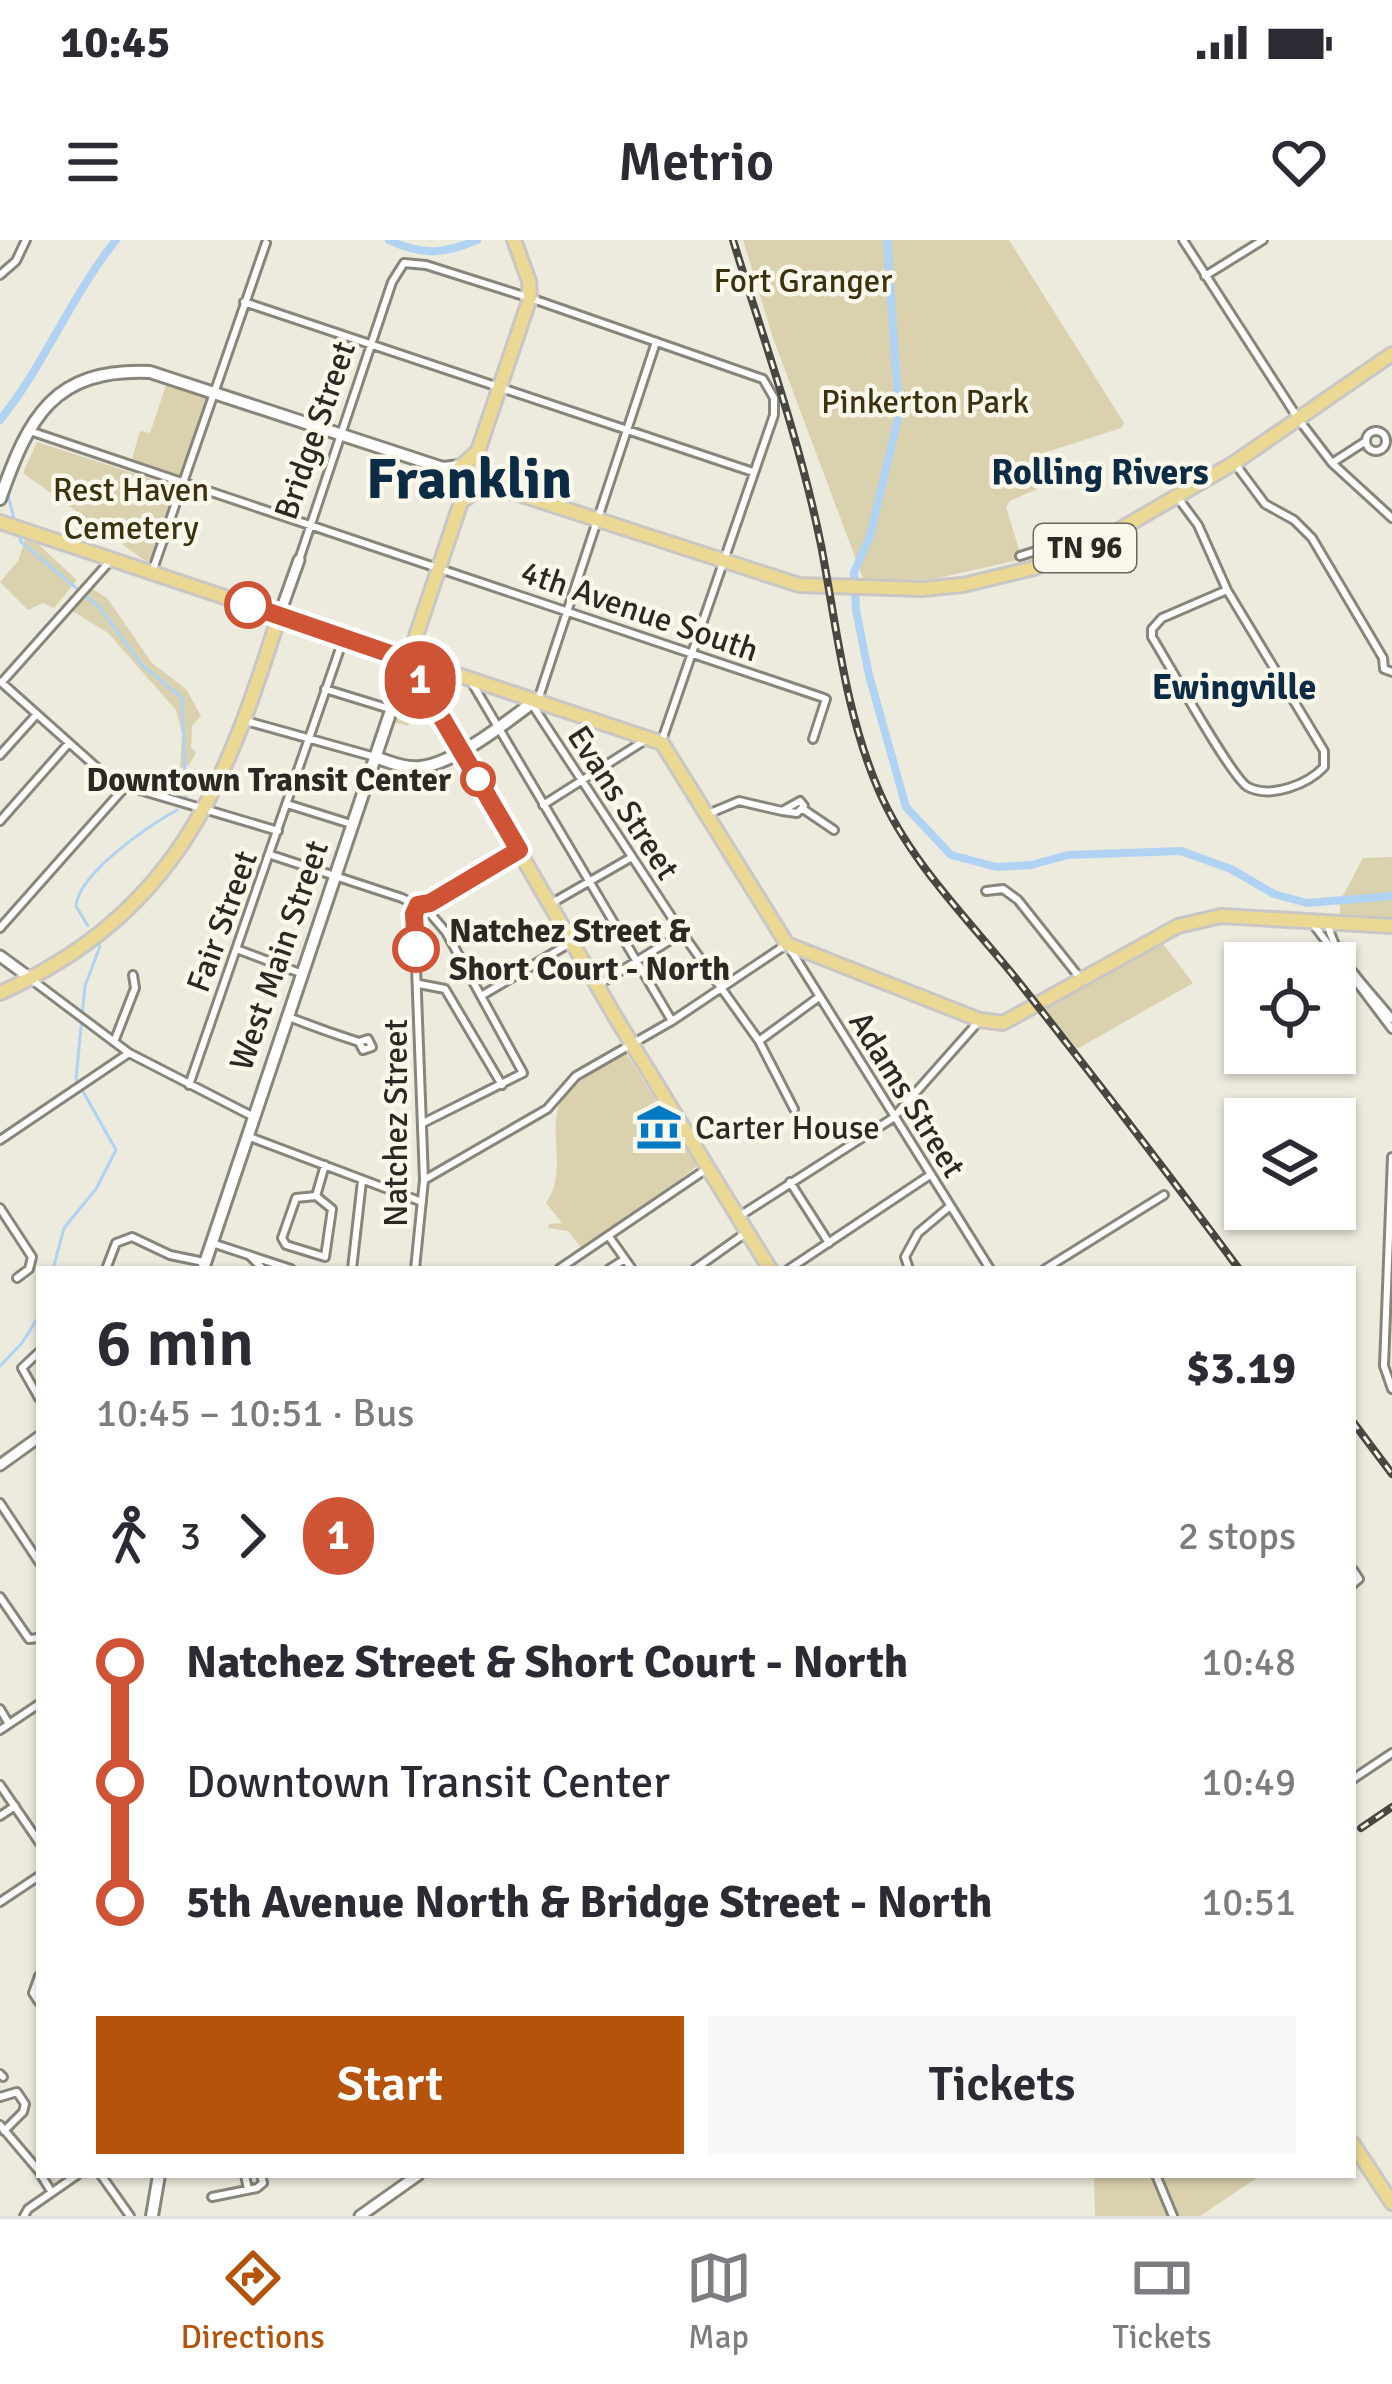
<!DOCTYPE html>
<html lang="en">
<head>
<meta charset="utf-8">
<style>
  :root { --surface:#fff; --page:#f7f7f7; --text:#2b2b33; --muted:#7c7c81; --line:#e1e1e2; --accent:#b45309 }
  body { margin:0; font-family:Signika,sans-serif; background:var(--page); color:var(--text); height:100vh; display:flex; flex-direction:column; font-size:45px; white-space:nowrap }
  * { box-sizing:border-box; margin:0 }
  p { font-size:39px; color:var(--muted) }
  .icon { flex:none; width:66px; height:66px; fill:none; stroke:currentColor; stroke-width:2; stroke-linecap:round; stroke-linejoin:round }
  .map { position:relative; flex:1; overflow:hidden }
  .drawer { position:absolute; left:36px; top:1026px; width:1320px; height:912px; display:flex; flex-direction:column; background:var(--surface); border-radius:0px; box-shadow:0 3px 9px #0004 }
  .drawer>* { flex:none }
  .badge { padding:0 24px; border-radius:39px; font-size:42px; line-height:78px }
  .buttons { position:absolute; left:1224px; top:702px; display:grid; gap:24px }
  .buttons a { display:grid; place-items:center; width:132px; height:132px; border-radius:0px; background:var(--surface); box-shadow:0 3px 9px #0004; font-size:60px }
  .map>.badge { position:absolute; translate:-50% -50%; box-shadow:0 0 0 6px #fff }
  .legs { display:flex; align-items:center; gap:18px; height:132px; padding:0 60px; font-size:39px }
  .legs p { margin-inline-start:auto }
  .overview { display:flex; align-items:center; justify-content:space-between; height:204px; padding:0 60px }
  h1 { font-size:66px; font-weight:600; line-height:90px }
  .cta { display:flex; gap:24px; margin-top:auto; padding:24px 60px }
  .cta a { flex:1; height:138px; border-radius:0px; background:var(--accent); color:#fff; font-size:48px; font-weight:600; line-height:138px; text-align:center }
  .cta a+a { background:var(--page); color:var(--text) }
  ul { padding:0 60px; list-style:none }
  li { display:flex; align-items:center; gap:42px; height:120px; font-size:45px }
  li i { display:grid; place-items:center; width:18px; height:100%; margin:0 15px; background:currentColor }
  li i::after { content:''; width:30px; height:30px; margin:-15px; border:9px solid; border-radius:50%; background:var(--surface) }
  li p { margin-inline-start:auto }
  li:first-child i { background:linear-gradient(#0000 50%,currentColor 0) }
  li:last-child i { background:linear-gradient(currentColor 50%,#0000 0) }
  .status { display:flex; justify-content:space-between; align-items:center; height:84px; padding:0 60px; background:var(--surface); direction:ltr }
  .status svg { height:33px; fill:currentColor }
  header { display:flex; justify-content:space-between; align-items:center; height:156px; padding:0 60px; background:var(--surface); font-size:54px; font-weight:600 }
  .dock { display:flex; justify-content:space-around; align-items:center; height:168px; border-top:3px solid var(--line); background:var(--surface); font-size:33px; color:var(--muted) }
  .dock a { display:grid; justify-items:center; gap:6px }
  .dock .current { color:var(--accent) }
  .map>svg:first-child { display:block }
  .green { fill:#dad1ae }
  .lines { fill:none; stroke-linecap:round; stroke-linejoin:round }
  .stream { stroke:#b1d3f3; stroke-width:3 }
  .river { stroke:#b1d3f3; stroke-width:8 }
  .minor-casing { stroke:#88857a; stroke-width:12 }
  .tertiary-casing { stroke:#88857a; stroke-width:15 }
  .secondary-casing { stroke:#88857a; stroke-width:16 }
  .primary-casing { stroke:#c8c7c6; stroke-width:18 }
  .minor { stroke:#fff; stroke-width:6 }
  .tertiary { stroke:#fff; stroke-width:9 }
  .secondary { stroke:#fff; stroke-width:10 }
  .primary { stroke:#ebd993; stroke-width:12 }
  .rail-casing { stroke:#484741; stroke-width:8 }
  .rail { stroke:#faf7eb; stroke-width:3; stroke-dasharray:9; stroke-linecap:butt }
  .line-1-casing { stroke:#fff; stroke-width:27 }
  .line-1 { stroke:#cf5436; stroke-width:18 }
  .stop-1-dot { fill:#fff; stroke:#cf5436; stroke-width:6 }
  .labels { text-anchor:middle; stroke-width:9; stroke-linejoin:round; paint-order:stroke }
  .shield { fill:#faf7eb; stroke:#686760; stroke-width:3 }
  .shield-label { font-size:30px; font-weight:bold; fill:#2a2924 }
  .park-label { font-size:33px; fill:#3b3310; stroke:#faf7eb }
  .street-label { font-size:33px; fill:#2a2924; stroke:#faf7eb }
  .stop-label { font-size:33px; font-weight:bold; fill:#2a2924; stroke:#faf7eb; text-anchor:end }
  .poi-label { font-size:33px; fill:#2a2924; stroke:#faf7eb; text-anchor:start }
  .neighbourhood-label { font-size:36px; font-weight:bold; fill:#0c2c46; stroke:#faf7eb }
  .town-label { font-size:57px; font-weight:bold; fill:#0c2c46; stroke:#faf7eb }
</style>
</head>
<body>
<div class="status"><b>10:45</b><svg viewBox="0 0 49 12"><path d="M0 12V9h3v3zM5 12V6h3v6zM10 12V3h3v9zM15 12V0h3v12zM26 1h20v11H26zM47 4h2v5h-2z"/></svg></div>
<header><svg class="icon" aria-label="menu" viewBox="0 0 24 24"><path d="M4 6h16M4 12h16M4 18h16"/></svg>Metrio<svg class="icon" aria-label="heart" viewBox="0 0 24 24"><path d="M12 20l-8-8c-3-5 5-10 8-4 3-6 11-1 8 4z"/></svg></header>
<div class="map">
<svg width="1392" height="1976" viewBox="0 0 1392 1976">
  <rect width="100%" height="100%" fill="#edeade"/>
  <!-- green -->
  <path class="green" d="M743,0H1009L1124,183L1121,188L1031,217L1037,249L1010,261L1006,267L1022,319L934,339L864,341L773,98Z
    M166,145L210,159L183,236L132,219L140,191L150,193Z
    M37,202L179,248L153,319L147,322L23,233Z
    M25,300L38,304L77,340L54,368L43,363L28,370L0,342L18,321Z
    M91,348L107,358L152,423L186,449L201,476L192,486L191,507L196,513L189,525L180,529L182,493L176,470L108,393L71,370Z
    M411,437L435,480L412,474L408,486L394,482Z
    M1392,617V686L1340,683V661L1363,618Z
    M1160,700L1193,743L1077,809L1042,766Z
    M626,813L697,926L586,1014L568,991L548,988L549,984L562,983L546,963C572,927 539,880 570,847C584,832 609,823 626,813Z
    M1094,1935H1261L1200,1976H1095Z"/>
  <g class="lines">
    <!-- stream -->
    <path class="stream" d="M8,255L14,279
      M19,294L21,302L100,368L141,424L182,458L186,557
      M88,686L76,666C79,633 148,586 177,570
      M53,1029L64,988L96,949L116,910L76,839L85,746L100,706
      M0,1126L22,1103L39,1076"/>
    <!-- river -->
    <path class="river" d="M389,0C422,16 444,14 477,0
      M887,0L899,174L870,296L854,332L856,370L869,435L906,567L951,615L997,627L1031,625L1068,615L1181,611L1231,629L1274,654L1307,663L1392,656
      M0,180C45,124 71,56 116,0"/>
    <!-- minor casing -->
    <g class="minor-casing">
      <path id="minor" d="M1183,0L1299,180L1332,223L1392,278
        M0,35L16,21L26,0
        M1205,36L1263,0
        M244,62L753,232
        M656,102L535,469L682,693L759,801L794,869
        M30,191L821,457L826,459L813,499
        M1366 201a10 10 0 1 1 20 0a10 10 0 1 1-20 0Z
        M1332,223L1366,201
        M1236,225L1265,264L1294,280L1312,298L1383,418L1384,429L1392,432
        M1178,258L1198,285L1227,350L1324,511V527C1308,544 1271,559 1248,547C1232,539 1167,421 1152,397V389L1162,378L1227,350
        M1020,316L1087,295L1108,294
        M299,320L392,42L404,23L426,25L530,58L763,139L774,158V175L662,500
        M152,332L266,3
        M1,442L113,542L278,591
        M2,442L111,320
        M472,443L672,781
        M325,449L390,469
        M246,481L375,517
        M0,515L37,474
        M287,564L351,584
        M543,565L647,499
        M803,569L834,590
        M708,574L739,561L782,571L800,561L804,566L797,573L782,571
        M0,581L69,503
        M271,615L402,658L429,672L446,692L523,833L423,883
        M986,651L1003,649L1018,660L1080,738
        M552,663L632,617
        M418,665L430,663L519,610
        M1313,684L1392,789
        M1328,684C1334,718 1371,752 1392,779
        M0,688L125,547
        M239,710L300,733
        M32,740L129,813L252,876
        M419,744L445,749L502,845
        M598,745L682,693
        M481,756L570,703
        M289,777C314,787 334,794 359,802L363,810L372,807L368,799L359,802
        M759,801L819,757
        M114,802L135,748L133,735
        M189,845L344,397
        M247,896L422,962
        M0,900L129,813
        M1392,917L1384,1126L1392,1149
        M424,940L547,869L576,836L672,781L787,704L990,1029
        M790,942L829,1003
        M316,956L296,958L282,998L286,1005L325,1017L332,969L316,956L325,925
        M0,968L32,1017L29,1029L17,1038
        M738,977L893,878L980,780
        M610,998L632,1029
        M215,1004L291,1029
        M249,1015L263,1029
        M106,1029L116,1003L132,997L170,1015L204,1022
        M352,1029L362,941
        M415,1029L424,940L414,674L418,665
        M559,1029L705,930
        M609,1029L625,1019
        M695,1029L747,992
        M789,1029L930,935
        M909,1029L905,1017L918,993L949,967
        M1045,1029L1164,955
        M39,1112L22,1128L39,1158
        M0,1263L39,1322
        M1353,1330L1359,1339L1353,1344
        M0,1357L29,1399L39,1398
        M0,1469L9,1484
        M0,1490L39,1464
        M1353,1539L1392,1513
        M0,1545L39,1602
        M0,1576L15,1566
        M0,1662L39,1636
        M39,1736L33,1753L39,1762
        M0,1834L3,1837
        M0,1857L17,1852L25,1864L23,1872L4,1891
        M0,1885L39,1931
        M41,1935L51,1951
        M101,1935L130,1976
        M245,1935L248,1949
        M1156,1935L1173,1976
        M212,1957L257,1948L263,1943L261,1935
        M24,1976L28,1969L77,1935"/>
    </g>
    <!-- tertiary casing -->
    <g class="tertiary-casing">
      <path id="tertiary" d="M279,376L299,320
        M0,716L30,738
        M0,1225L39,1197
        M360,1976L418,1935"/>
    </g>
    <!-- secondary casing -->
    <g class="secondary-casing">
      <path id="secondary" d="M0,259C29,177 53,128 150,132L443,228L460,226
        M375,517C389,522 406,529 421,527C456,523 508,481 536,460
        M203,1029L408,420
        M152,1976L159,1935"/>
    </g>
    <!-- primary casing -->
    <g class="primary-casing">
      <path id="primary" d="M478,211L480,227L497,247L799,345L922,349L963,345L1034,328L1100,301L1234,223L1392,114
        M461,262L455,232L478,211L530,58L529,41L514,0
        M0,282L662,503L787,704L980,780L1003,783L1178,686L1221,676L1392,686
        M408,420L461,262L473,253
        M408,421L616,778L770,1029
        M0,753C176,673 225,548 279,376
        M1353,1904L1392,1963"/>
    </g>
    <!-- minor -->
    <use href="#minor" class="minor"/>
    <!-- tertiary -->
    <use href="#tertiary" class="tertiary"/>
    <!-- secondary -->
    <use href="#secondary" class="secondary"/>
    <!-- primary -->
    <use href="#primary" class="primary"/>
    <!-- rail casing -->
    <g class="rail-casing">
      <path id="rail" d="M733,0C764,101 800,201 821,305C837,389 845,472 879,551C910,623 970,681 1018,741C1093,836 1167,932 1239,1029
        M1353,1182L1392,1234
        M1361,1588L1392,1567"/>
    </g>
    <!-- rail -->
    <use href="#rail" class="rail"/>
  </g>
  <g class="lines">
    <!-- line-1 casing -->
    <g class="line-1-casing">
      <path id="line-1" d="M248,365L408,420L519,610L430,663L418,665L414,674L416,709"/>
    </g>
    <!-- line-1 -->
    <use href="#line-1" class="line-1"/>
  </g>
  <!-- icons -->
  <defs>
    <g id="museum-bare" transform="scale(3.6)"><path d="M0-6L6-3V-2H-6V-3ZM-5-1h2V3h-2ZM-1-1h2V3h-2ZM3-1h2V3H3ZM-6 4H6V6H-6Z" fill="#0479c3" stroke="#faf7eb" stroke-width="2.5" paint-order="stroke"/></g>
  </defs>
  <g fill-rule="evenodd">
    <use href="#museum-bare" x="659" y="887"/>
  </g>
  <!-- markers -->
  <g class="stop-1-dot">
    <circle cx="248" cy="365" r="21"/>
    <circle cx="478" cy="539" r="15"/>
    <circle cx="416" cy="709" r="21"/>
  </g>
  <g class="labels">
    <!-- shield labels -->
    <rect class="shield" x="1034" y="284" width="102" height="48" rx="9"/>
    <g class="shield-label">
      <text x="1085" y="318">TN 96</text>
    </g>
    <!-- park labels -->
    <g class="park-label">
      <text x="803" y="52">Fort Granger</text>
      <text x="925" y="173">Pinkerton Park</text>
      <text x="131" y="261">Rest Haven<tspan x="131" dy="38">Cemetery</tspan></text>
    </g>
    <!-- street labels -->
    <g class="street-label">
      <text transform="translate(314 190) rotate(-71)" y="12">Bridge Street</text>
      <text transform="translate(640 370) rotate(19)" y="12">4th Avenue South</text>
      <text transform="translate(624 562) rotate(57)" y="12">Evans Street</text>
      <text transform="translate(221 681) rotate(-70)" y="12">Fair Street</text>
      <text transform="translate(278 715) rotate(-71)" y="12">West Main Street</text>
      <text transform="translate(908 854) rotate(58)" y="12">Adams Street</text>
      <text transform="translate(395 883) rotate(-90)" y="12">Natchez Street</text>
    </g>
    <!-- stop labels -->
    <g class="stop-label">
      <text x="451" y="551">Downtown Transit Center</text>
      <text x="449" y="702" text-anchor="start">Natchez Street &amp;<tspan x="449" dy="38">Short Court - North</tspan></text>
    </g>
    <!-- poi labels -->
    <g class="poi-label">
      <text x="695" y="899">Carter House</text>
    </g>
    <!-- neighbourhood labels -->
    <g class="neighbourhood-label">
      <text x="1100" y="244">Rolling Rivers</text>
      <text x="1234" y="459">Ewingville</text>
    </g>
    <!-- town labels -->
    <g class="town-label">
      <text x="469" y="258">Franklin</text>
    </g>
  </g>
</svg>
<div class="buttons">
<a><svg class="icon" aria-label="locate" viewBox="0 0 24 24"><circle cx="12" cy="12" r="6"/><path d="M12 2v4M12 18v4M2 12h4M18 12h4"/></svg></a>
<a><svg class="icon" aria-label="layers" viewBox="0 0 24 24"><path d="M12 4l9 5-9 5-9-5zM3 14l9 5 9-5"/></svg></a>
</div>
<b class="badge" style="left:420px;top:440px;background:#cf5436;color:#fff">1</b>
<section class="drawer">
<div class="overview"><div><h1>6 min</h1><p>10:45 – 10:51 · Bus</p></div><b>$3.19</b></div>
<div class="legs"><svg class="icon" aria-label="walk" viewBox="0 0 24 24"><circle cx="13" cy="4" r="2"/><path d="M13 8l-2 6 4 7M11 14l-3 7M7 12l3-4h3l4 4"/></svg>3<svg class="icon" aria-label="forward" viewBox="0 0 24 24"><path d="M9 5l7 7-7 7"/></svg><b class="badge" style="background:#cf5436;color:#fff">1</b><p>2 stops</p></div>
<ul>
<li><i style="color:#cf5436"></i><b>Natchez Street &amp; Short Court - North</b><p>10:48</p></li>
<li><i style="color:#cf5436"></i><span>Downtown Transit Center</span><p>10:49</p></li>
<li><i style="color:#cf5436"></i><b>5th Avenue North &amp; Bridge Street - North</b><p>10:51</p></li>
</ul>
<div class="cta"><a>Start</a><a>Tickets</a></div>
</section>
</div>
<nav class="dock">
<a class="current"><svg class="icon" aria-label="directions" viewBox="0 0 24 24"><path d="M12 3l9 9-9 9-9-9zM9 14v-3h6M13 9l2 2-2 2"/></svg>Directions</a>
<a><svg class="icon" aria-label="map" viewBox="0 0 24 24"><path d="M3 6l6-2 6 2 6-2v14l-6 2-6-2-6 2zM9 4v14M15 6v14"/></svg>Map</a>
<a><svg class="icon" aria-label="tickets" viewBox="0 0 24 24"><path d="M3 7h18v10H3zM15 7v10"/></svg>Tickets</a>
</nav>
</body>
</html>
